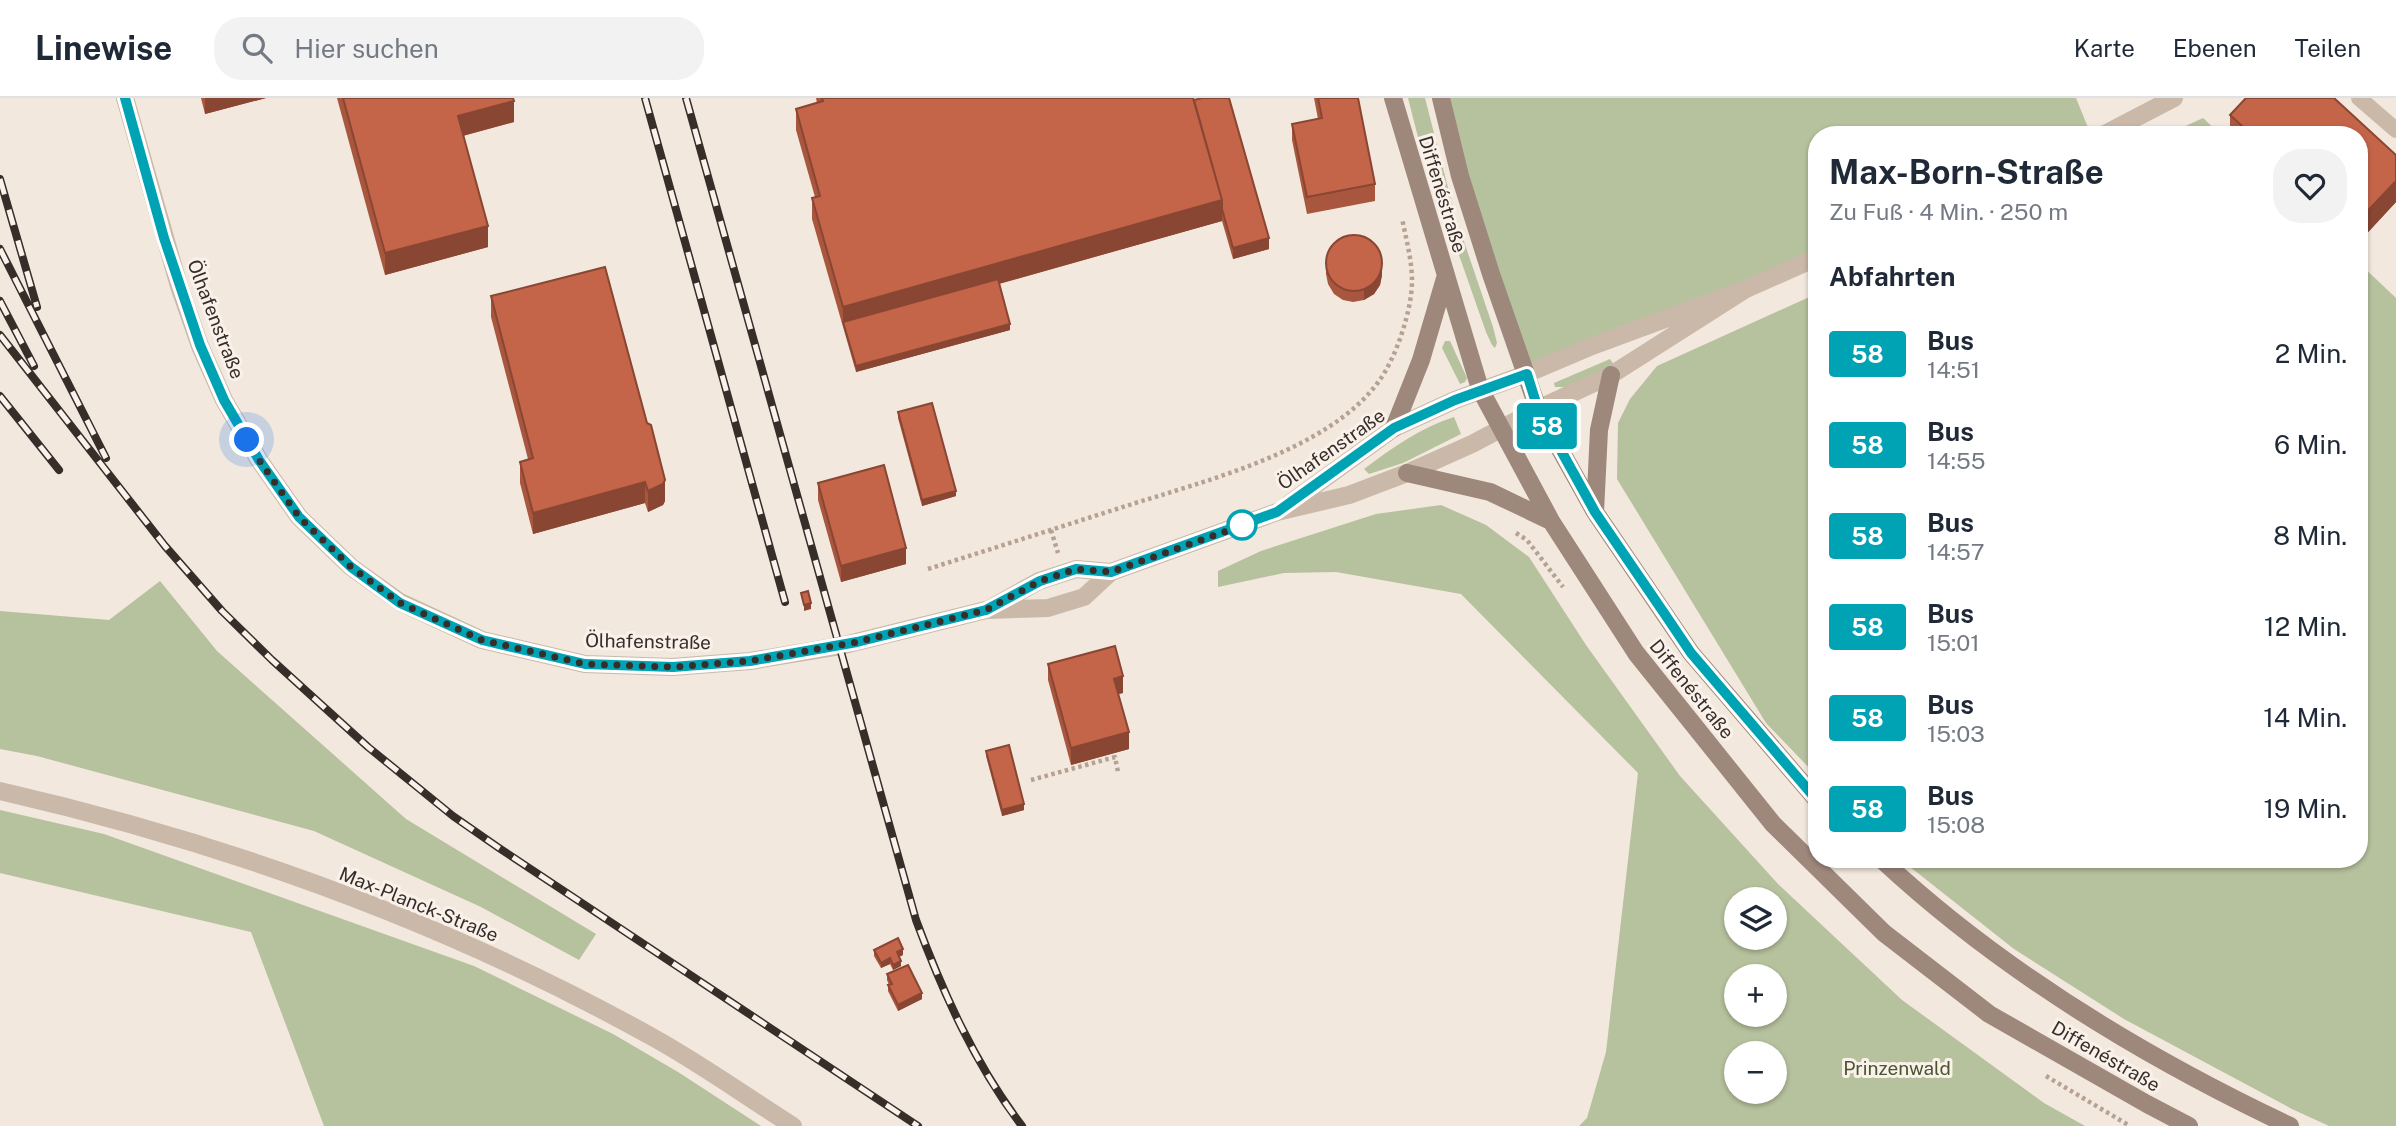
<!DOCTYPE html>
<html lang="de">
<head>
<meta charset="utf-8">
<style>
  :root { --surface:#fff; --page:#f2f2f3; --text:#1f2937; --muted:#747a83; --line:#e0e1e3 }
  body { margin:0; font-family:"Public Sans",sans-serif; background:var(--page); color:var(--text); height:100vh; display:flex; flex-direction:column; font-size:26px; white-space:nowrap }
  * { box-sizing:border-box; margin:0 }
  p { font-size:23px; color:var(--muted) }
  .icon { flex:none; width:38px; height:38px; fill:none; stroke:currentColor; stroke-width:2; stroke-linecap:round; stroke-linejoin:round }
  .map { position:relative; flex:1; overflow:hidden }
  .side { position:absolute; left:1808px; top:28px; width:560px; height:742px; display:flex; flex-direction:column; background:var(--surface); border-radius:28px; box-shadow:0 2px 5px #0004 }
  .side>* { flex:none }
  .badge { padding:0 14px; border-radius:5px; font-size:24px; line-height:46px }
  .tools { position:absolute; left:1724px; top:789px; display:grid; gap:14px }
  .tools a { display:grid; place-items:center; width:63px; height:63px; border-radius:50%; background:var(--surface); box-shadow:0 2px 5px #0004; font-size:35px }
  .you { position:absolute; width:35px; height:35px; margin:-18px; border:5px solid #fff; border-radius:50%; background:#1a73e8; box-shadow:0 0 0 10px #1a73e833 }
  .map>.badge { position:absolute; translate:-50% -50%; box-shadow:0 0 0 4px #fff }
  h2 { padding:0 21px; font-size:26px; line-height:63px }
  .round { display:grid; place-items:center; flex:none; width:74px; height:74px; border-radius:28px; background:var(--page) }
  .summary { display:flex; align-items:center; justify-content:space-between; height:119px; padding:0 21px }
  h1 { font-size:33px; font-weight:700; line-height:52px }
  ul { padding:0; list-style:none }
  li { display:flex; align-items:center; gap:21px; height:91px; padding:0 21px }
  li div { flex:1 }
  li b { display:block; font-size:26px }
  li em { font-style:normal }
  li .badge { min-width:77px; font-weight:700; text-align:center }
  header { display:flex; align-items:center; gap:42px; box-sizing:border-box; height:98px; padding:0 35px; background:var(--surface); border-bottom:2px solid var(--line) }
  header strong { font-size:33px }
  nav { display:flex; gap:38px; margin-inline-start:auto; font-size:24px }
  .search { width:490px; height:63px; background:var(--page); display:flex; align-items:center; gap:18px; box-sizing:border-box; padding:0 24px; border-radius:28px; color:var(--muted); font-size:26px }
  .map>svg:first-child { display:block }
  .green { fill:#b6c19d; fill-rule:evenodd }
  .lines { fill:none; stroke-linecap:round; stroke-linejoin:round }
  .path { stroke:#b6a293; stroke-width:4.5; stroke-dasharray:3.5 3.5; stroke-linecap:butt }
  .lane { stroke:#cab8a9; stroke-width:16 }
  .street { stroke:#cab8a9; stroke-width:18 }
  .secondary { stroke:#9e877b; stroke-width:18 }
  .rail-casing { stroke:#372d29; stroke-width:8 }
  .rail { stroke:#faf2ea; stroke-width:5; stroke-dasharray:16; stroke-linecap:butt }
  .wall { fill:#a9563f }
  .shaded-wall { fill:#894633 }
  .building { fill:#c46449; stroke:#894633; stroke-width:2 }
  .line-casing { stroke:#fff; stroke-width:16 }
  .line { stroke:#00a3b4; stroke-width:10 }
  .walk { stroke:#372d29; stroke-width:7; stroke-dasharray:0 12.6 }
  .stop-dot { fill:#fff; stroke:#00a3b4; stroke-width:3.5 }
  .labels { text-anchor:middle; stroke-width:6; stroke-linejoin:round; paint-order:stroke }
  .street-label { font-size:19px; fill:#372d29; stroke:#faf2ea }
  .park-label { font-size:19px; fill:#48552d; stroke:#faf2ea }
</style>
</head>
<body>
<header>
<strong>Linewise</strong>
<div class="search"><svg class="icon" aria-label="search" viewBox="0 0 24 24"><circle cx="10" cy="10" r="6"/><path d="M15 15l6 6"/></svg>Hier suchen</div>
<nav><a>Karte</a><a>Ebenen</a><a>Teilen</a></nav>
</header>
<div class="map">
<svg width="2396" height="1028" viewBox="0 0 2396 1028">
  <rect width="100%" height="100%" fill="#f2e8dd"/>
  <!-- green -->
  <path class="green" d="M1408,0H1425L1455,117L1493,229L1497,245L1495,250L1492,247L1486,234L1419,43Z
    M1441,0H2076L2091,37H1816V160L1526,276Z
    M2203,20L2221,37H2166Z
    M2359,165L2396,200V1028H2329L2292,1011L2124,921L2014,851L1900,761H2359Z
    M1816,196V677L1766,625L1617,381L1618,325L1630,301L1657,268Z
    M1445,243H1450L1467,280L1465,284L1460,286L1442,250Z
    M1610,261L1614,267L1572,289H1555L1554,285Z
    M1454,319L1461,336L1403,365L1369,376L1364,371C1392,350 1420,330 1454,319Z
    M1441,407L1486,427L1529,459L1586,547L1680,678L1778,786L1902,902L2044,1005L2085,1028H1579L1587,1020L1606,954L1638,675L1461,496L1336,474L1284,475L1218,489V473L1261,453L1376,416ZM1736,802H1774V840H1736ZM1774,878V917H1736V878ZM1736,956H1774V994H1736Z
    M160,483L217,553L406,721L596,836L579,862L481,809L314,733L37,658L0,651V513L109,522Z
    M0,712L104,736L474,868L613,936L678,974L761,1028H324L251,834L0,775Z"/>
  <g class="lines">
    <!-- path -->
    <path class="path" d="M1051,432L1058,455
      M1516,435L1527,442L1563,489
      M928,471C994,450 1060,429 1126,408C1204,383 1329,353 1379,283C1396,260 1412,212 1412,183C1412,162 1406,141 1402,120
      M1031,682L1115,659L1118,674
      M2046,978L2130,1028"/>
    <!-- lane -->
    <path class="lane" d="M2359,0L2396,32"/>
    <!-- street -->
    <path class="street" d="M125,0L179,188L200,248L224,302L259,362L299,419L351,469L400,504L482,542L585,566L672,569L750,563L840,548L986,512L1048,510L1084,499L1111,474
      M2103,37L2174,0
      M1289,406L1394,330L1455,302L1526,276L1592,248L1746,191L1816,160
      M989,511L1039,483L1076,471L1111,474L1277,414L1349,397L1407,375L1472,346L1538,311L1611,277L1746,191
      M0,693C227,745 450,826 654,940C701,966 747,999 793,1028"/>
    <!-- secondary -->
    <path class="secondary" d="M1393,0L1480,291L1551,423L1636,555L1773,726L1884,835L1989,916L2147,1006L2189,1028
      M1441,0L1460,78L1491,176L1538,311L1557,346L1595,414L1691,555L1816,701
      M1394,330L1421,262L1446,177
      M1407,375L1490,394L1551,423
      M1595,414L1599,332L1611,277
      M1881,761C2000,872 2144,959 2290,1028"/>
    <!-- rail casing -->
    <g class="rail-casing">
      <path id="rail" d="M645,0L785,504
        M686,0L916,822C943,895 975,966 1022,1028
        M0,81L37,209
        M0,151L106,360
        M0,203L34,268
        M0,237L165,448L222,513L272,562L368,649L453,718L499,750L918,1028
        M0,298L59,372"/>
    </g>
    <!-- rail -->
    <use href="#rail" class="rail"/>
  </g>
  <!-- wall -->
  <path class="wall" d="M201,0H266L205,16Z
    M337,0H513L514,24L463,38L488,149L385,177Z
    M816,0H1193L1269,151L1233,161L1222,123L999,186L1010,232L856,274L812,121V100L815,99L796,32V11L817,5Z
    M1314,0H1358L1375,86V103L1307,116L1292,42V26L1318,21Z
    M2246,0H2334L2396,57V104L2359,144V37H2230V17Z
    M1326,164L1382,177L1380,187L1374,196L1364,202L1353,204L1343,202L1334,196L1328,186L1326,176Z
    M491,198L665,403L663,407L648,414L645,405L533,436L520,385V364L528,361L491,219Z
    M898,314L956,398L922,408L898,320Z
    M818,385L906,466L841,484L818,402Z
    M1048,566L1123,595L1118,596L1129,651L1071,667L1048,582Z
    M986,653L1024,712L1002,718L986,658Z
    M874,852L903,857L899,858L901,868L893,872L890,866L881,870L874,858Z
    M887,876L922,901L898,913L888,893V887H889L887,882Z"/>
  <!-- shaded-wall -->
  <path class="shaded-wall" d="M205,0H266L205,16Z
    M514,3V24L458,39V18Z
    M2396,83V104L2359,144V122Z
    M1222,102V123L845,229L843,224V209Z
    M488,128V149L385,177V155Z
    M1269,140V151L1233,161V150Z
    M1382,165V177L1380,187L1374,196L1364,202V191Z
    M1010,226V232L856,274V268Z
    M665,382V403L663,407L648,414V393Z
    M645,384V405L533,436V415Z
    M956,393V398L922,408V402Z
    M906,450V466L841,484V468Z
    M811,505V511L804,513V507Z
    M1123,578V595L1114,597V581Z
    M1129,634V651L1071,667V650Z
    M1024,706V712L1002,718V712Z
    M903,851V857L897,860V854Z
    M890,860V866L881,870V865Z
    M901,863V868L893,872V867Z
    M922,895V901L898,913V907Z"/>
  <!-- building -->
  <path class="building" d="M343,0H513L514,3L458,18L488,128L385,155Z
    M822,0H1193L1222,102L843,209L812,100L820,98L796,11L823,3Z
    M1202,0H1229L1269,140L1233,150L1222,111V102L1194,2Z
    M1318,0H1358L1375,86L1307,99L1292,26L1322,20Z
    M2246,0H2334L2396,57V83L2359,122V37H2252L2230,17Z
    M1326 165a28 28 0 1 1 56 0a28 28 0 1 1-56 0Z
    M605,169L647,325L651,327L665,382L663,386L648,393L645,384L533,415L520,364L533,360L491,198Z
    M998,181L1010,226L856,268L843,224Z
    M932,305L956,393L922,402L898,314Z
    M884,367L906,450L841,468L818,385Z
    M808,493L811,505L804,507L801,495Z
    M1115,548L1123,578L1114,581L1129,634L1071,650L1048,566Z
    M1009,647L1024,706L1002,712L986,653Z
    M898,840L903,851L897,854L901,863L893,867L890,860L881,865L874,852Z
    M908,867L922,895L898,907L888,887L892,886L887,876Z"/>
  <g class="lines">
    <!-- line casing -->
    <g class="line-casing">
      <path id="line" d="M125,0L164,140L200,247L224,302L259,362L299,419L351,469L400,505L482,542L585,566L673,569L750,563L857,544L986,512L1040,483L1076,471L1111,474L1277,414L1394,330L1455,302L1527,276L1538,311L1595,414L1664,515L1691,555L1816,701"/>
    </g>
    <!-- line -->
    <use href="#line" class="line"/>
    <!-- walk -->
    <path class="walk" d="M247,342L259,362L299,419L351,469L400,505L482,542L585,566L673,569L750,563L857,544L986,512L1040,483L1076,471L1111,474L1252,424L1242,427"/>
  </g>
  <!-- markers -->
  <circle class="stop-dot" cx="1242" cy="427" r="14"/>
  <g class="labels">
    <!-- street labels -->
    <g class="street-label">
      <text transform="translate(1443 96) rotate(73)" y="7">Diffenéstraße</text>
      <text transform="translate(216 221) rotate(69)" y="7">Ölhafenstraße</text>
      <text transform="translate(1331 351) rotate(-35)" y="7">Ölhafenstraße</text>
      <text transform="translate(648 543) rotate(1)" y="7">Ölhafenstraße</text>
      <text transform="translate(1692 591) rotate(51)" y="7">Diffenéstraße</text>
      <text transform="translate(419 806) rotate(22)" y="7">Max-Planck-Straße</text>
      <text transform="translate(2106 958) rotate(30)" y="7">Diffenéstraße</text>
    </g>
    <!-- park labels -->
    <g class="park-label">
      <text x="1897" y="977">Prinzenwald</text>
    </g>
  </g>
</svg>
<div class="tools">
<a><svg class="icon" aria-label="layers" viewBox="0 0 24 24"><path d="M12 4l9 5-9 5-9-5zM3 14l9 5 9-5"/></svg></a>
<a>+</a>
<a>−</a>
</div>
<div class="you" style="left:247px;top:342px"></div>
<b class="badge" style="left:1547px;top:328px;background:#00a3b4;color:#fff">58</b>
<section class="side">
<div class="summary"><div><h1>Max-Born-Straße</h1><p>Zu Fuß · 4 Min. · 250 m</p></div><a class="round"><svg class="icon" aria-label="heart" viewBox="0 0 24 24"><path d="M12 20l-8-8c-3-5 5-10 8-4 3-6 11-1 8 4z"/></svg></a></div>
<h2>Abfahrten</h2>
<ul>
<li><span class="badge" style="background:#00a3b4;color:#fff">58</span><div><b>Bus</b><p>14:51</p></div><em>2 Min.</em></li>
<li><span class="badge" style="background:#00a3b4;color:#fff">58</span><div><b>Bus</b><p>14:55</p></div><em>6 Min.</em></li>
<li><span class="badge" style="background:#00a3b4;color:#fff">58</span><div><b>Bus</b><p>14:57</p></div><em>8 Min.</em></li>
<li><span class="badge" style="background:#00a3b4;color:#fff">58</span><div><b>Bus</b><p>15:01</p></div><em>12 Min.</em></li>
<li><span class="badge" style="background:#00a3b4;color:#fff">58</span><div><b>Bus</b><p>15:03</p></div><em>14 Min.</em></li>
<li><span class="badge" style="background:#00a3b4;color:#fff">58</span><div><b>Bus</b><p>15:08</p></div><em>19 Min.</em></li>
</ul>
</section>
</div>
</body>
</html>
